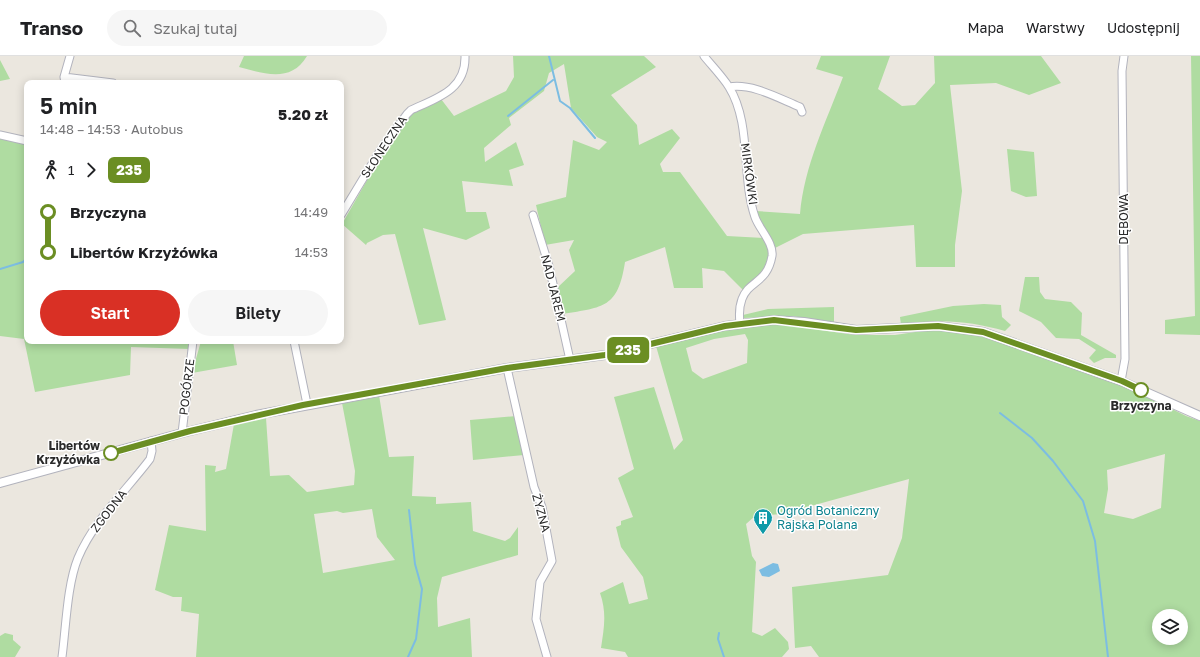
<!DOCTYPE html>
<html lang="pl">
<head>
<meta charset="utf-8">
<style>
  :root { --surface:#fff; --page:#f6f6f6; --text:#202124; --muted:#757577; --line:#e0e0e0; --accent:#d93025 }
  body { margin:0; font-family:"Golos Text",sans-serif; background:var(--page); color:var(--text); height:100vh; display:flex; flex-direction:column; font-size:15px; white-space:nowrap }
  * { box-sizing:border-box; margin:0 }
  p { font-size:13px; color:var(--muted) }
  .icon { flex:none; width:22px; height:22px; fill:none; stroke:currentColor; stroke-width:2; stroke-linecap:round; stroke-linejoin:round }
  .map { position:relative; flex:1; overflow:hidden }
  .details { position:absolute; left:24px; top:24px; width:320px; height:264px; display:flex; flex-direction:column; background:var(--surface); border-radius:8px; box-shadow:0 2px 10px #0003 }
  .details>* { flex:none }
  .badge { padding:0 8px; border-radius:6px; font-size:14px; line-height:26px }
  .controls { position:absolute; left:1152px; top:553px; display:grid; gap:8px }
  .controls a { display:grid; place-items:center; width:36px; height:36px; border-radius:50%; background:var(--surface); box-shadow:0 2px 10px #0003; font-size:20px }
  .map>.badge { position:absolute; translate:-50% -50%; box-shadow:0 0 0 2px #fff }
  .legs { display:flex; align-items:center; gap:6px; height:44px; padding:0 16px; font-size:13px }
  .legs p { margin-inline-start:auto }
  .headline { display:flex; align-items:center; justify-content:space-between; height:68px; padding:0 16px }
  h1 { font-size:22px; font-weight:600; line-height:30px }
  .action { display:flex; gap:8px; margin-top:auto; padding:8px 16px }
  .action a { flex:1; height:46px; border-radius:24px; background:var(--accent); color:#fff; font-size:16px; font-weight:600; line-height:46px; text-align:center }
  .action a+a { background:var(--page); color:var(--text) }
  ul { padding:0 16px; list-style:none }
  li { display:flex; align-items:center; gap:14px; height:40px; font-size:15px }
  li i { display:grid; place-items:center; width:6px; height:100%; margin:0 5px; background:currentColor }
  li i::after { content:''; width:10px; height:10px; margin:-5px; border:3px solid; border-radius:50%; background:var(--surface) }
  li p { margin-inline-start:auto }
  li:first-child i { background:linear-gradient(#0000 50%,currentColor 0) }
  li:last-child i { background:linear-gradient(currentColor 50%,#0000 0) }
  header { display:flex; align-items:center; gap:24px; box-sizing:border-box; height:56px; padding:0 20px; background:var(--surface); border-bottom:1px solid var(--line) }
  header strong { font-size:19px }
  nav { display:flex; gap:22px; margin-inline-start:auto; font-size:14px }
  .search { width:280px; height:36px; background:var(--page); display:flex; align-items:center; gap:10px; box-sizing:border-box; padding:0 14px; border-radius:22px; color:var(--muted); font-size:15px }
  .map>svg:first-child { display:block }
  .green { fill:#afdca1; fill-rule:evenodd }
  .water { fill:#7cbde2 }
  .lines { fill:none; stroke-linecap:round; stroke-linejoin:round }
  .stream { stroke:#7cbde2; stroke-width:2 }
  .minor-casing { stroke:#b2b3bd; stroke-width:9 }
  .tertiary-casing { stroke:#b2b3bd; stroke-width:10 }
  .minor { stroke:#fff; stroke-width:7 }
  .tertiary { stroke:#fff; stroke-width:8 }
  .line-1-casing { stroke:#fff; stroke-width:9 }
  .line-1 { stroke:#6b8e23; stroke-width:6 }
  .stop-1-dot { fill:#fff; stroke:#6b8e23; stroke-width:2 }
  .labels { text-anchor:middle; stroke-width:3; stroke-linejoin:round; paint-order:stroke }
  .street-label { font-size:12px; fill:#2b2b2b; stroke:#fff }
  .stop-label { font-size:12px; font-weight:bold; fill:#2b2b2b; stroke:#fff }
  .culture-label { font-size:12px; fill:#0d838f; stroke:#fff; text-anchor:start }
</style>
</head>
<body>
<header>
<strong>Transo</strong>
<div class="search"><svg class="icon" aria-label="search" viewBox="0 0 24 24"><circle cx="10" cy="10" r="6"/><path d="M15 15l6 6"/></svg>Szukaj tutaj</div>
<nav><a>Mapa</a><a>Warstwy</a><a>Udostępnij</a></nav>
</header>
<div class="map">
<svg width="1200" height="601" viewBox="0 0 1200 601">
  <rect width="100%" height="100%" fill="#ebe7df"/>
  <!-- green -->
  <path class="green" d="M244,0H307C291,27 265,18 239,11Z
    M513,0H644L656,11L611,39L637,69L639,89L672,73L680,82L660,108L663,116H680L727,180L764,182C776,209 762,217 744,235L724,215L702,212L703,232H674L665,191L625,206C618,252 604,251 563,258L557,232L575,215L569,194L574,184L545,189L536,149L566,141L573,84L599,94L607,86L597,81L571,52L564,8L549,17L544,35L509,62L511,69L484,92L485,106L516,86L524,109L509,114L513,130L462,125L466,156H486L490,172L466,184L423,172L446,264L419,269L395,178L383,179L367,187L366,189L342,168L398,70L412,57L441,43L454,60L506,35L514,21Z
    M821,0H890L878,33L902,50L915,49L935,27L934,0H1041L1061,27L1029,39L996,27L950,29L962,135L955,189V211H916L914,169L803,178L775,192L755,155L800,158C804,110 826,66 843,21L816,13Z
    M1191,0H1200V279L1165,278V264L1195,260Z
    M0,4L10,23L0,25Z
    M0,82L27,87V285H191L189,293L131,291L130,319L35,336L24,283L0,280Z
    M1007,93L1034,96L1037,140L1026,141L1011,135Z
    M1025,221H1039L1040,236L1045,243L1071,246L1082,257L1081,279L1116,299V302H1105L1094,307L1089,302L1096,294L1079,283L1056,282L1041,266L1019,255Z
    M984,248L1001,249L1002,261L1011,269L1005,275C971,265 937,262 901,269L900,261L953,250Z
    M834,251V268L793,260L743,262V259L768,253Z
    M773,267L855,279H895L922,275H954L992,283L1128,331L1186,360L1200,365V601H819L811,590L795,592L792,531L888,519L902,482L909,423L782,458L755,460L746,468L752,500L756,506L752,576L762,580L775,572L788,586L789,593L782,601H628L625,596L601,592C604,572 607,557 600,537L623,526L629,548L648,543L643,521L621,491L616,471L621,469V465L633,461L618,422L634,413L614,341L654,331L674,394L683,384L656,290L713,276ZM745,278L748,284L747,307L703,323L692,315L686,292L714,283ZM1165,398L1161,452L1133,463L1104,457L1108,433L1107,414ZM1159,560H1181V582H1159Z
    M201,285H233L237,309L192,317Z
    M379,339L389,401L414,400L412,440L436,441V448L471,446L473,475L505,485L510,482L518,471V499L442,521L437,542L438,571L470,562L472,601H196L199,558L181,555L182,541H173L155,534L169,469L206,475L205,409L216,410L215,416L226,413L234,368L266,362L270,420L289,419L307,436L354,429L355,415L342,347ZM372,453L377,481L395,504L323,517L314,458L337,455L343,457Z
    M517,360L524,399L473,404L470,364Z
    M5,577L13,579V584L21,591L15,601H0V580Z"/>
  <!-- water -->
  <path class="water" d="M773,507L778,508L780,515L769,521L762,520L759,514Z"/>
  <g class="lines">
    <!-- stream -->
    <path class="stream" d="M549,0L560,45L570,52L595,82
      M508,60L553,24
      M0,213L23,206L27,202
      M1000,357L1032,382L1053,405L1083,445L1095,485L1108,601
      M719,577L718,583L724,601
      M408,601L416,583L422,533L415,508L409,454"/>
    <!-- minor casing -->
    <g class="minor-casing">
      <path id="minor" d="M704,0C712,10 722,20 729,31C752,68 741,121 755,161C759,173 774,187 772,200C767,228 749,224 742,243C739,251 739,259 740,267
        M64,21L113,27
        M65,27L64,21L70,0
        M729,31C752,27 778,42 800,51L802,56
        M0,79L27,85
        M341,159L381,93L407,58L411,54C437,42 466,34 465,0
        M533,159L549,210L570,304
        M294,285L307,348
        M507,312L534,431L542,451L552,505L540,526L536,563L547,601
        M1121,325L1125,303L1122,15L1124,0
        M182,377L193,285
        M62,601C66,571 67,529 78,502C94,464 126,435 150,403L152,395L151,385"/>
    </g>
    <!-- tertiary casing -->
    <g class="tertiary-casing">
      <path id="tertiary" d="M0,427L182,377L256,359L507,312L605,299L725,270L774,264L804,266L856,274L938,270L983,276L1121,325L1200,360"/>
    </g>
    <!-- minor -->
    <use href="#minor" class="minor"/>
    <!-- tertiary -->
    <use href="#tertiary" class="tertiary"/>
  </g>
  <g class="lines">
    <!-- line-1 casing -->
    <g class="line-1-casing">
      <path id="line-1" d="M111,397L190,375L303,349L507,312L605,299L725,270L774,264L856,274L938,270L983,276L1122,325L1141,334"/>
    </g>
    <!-- line-1 -->
    <use href="#line-1" class="line-1"/>
  </g>
  <!-- icons -->
  <defs>
    <g id="building-pin" transform="scale(1)"><path d="M0 17L-7.5 6A9.5 9.5 0 1 1 7.5 6Z" fill="#0f9aa8" stroke="#fff"/><path d="M-4-6H4V6H1V3H-1V6H-4ZM-2.5-4.3h1.7v1.8h-1.7ZM.8-4.3h1.7v1.8H.8ZM-2.5-1h1.7V.8h-1.7ZM.8-1h1.7V.8H.8Z" fill="#fff"/></g>
  </defs>
  <g fill-rule="evenodd">
    <use href="#building-pin" x="763" y="462"/>
  </g>
  <!-- markers -->
  <g class="stop-1-dot">
    <circle cx="1141" cy="334" r="7"/>
    <circle cx="111" cy="397" r="7"/>
  </g>
  <g class="labels">
    <!-- street labels -->
    <g class="street-label">
      <text transform="translate(384 91) rotate(-56)" y="4">SŁONECZNA</text>
      <text transform="translate(749 118) rotate(82)" y="4">MIRKÓWKI</text>
      <text transform="translate(1124 163) rotate(-90)" y="4">DĘBOWA</text>
      <text transform="translate(553 232) rotate(76)" y="4">NAD JAREM</text>
      <text transform="translate(187 331) rotate(-83)" y="4">POGÓRZE</text>
      <text transform="translate(109 455) rotate(-52)" y="4">ZGODNA</text>
      <text transform="translate(541 457) rotate(75)" y="4">ŻYZNA</text>
    </g>
    <!-- stop labels -->
    <g class="stop-label">
      <text x="1141" y="354">Brzyczyna</text>
      <text x="100" y="394" text-anchor="end">Libertów<tspan x="100" dy="14">Krzyżówka</tspan></text>
    </g>
    <!-- culture labels -->
    <g class="culture-label">
      <text x="777" y="459">Ogród Botaniczny<tspan x="777" dy="14">Rajska Polana</tspan></text>
    </g>
  </g>
</svg>
<div class="controls">
<a><svg class="icon" aria-label="layers" viewBox="0 0 24 24"><path d="M12 4l9 5-9 5-9-5zM3 14l9 5 9-5"/></svg></a>
</div>
<b class="badge" style="left:628px;top:294px;background:#6b8e23;color:#fff">235</b>
<section class="details">
<div class="headline"><div><h1>5 min</h1><p>14:48 – 14:53 · Autobus</p></div><b>5.20 zł</b></div>
<div class="legs"><svg class="icon" aria-label="walk" viewBox="0 0 24 24"><circle cx="13" cy="4" r="2"/><path d="M13 8l-2 6 4 7M11 14l-3 7M7 12l3-4h3l4 4"/></svg>1<svg class="icon" aria-label="forward" viewBox="0 0 24 24"><path d="M9 5l7 7-7 7"/></svg><b class="badge" style="background:#6b8e23;color:#fff">235</b></div>
<ul>
<li><i style="color:#6b8e23"></i><b>Brzyczyna</b><p>14:49</p></li>
<li><i style="color:#6b8e23"></i><b>Libertów Krzyżówka</b><p>14:53</p></li>
</ul>
<div class="action"><a>Start</a><a>Bilety</a></div>
</section>
</div>
</body>
</html>
